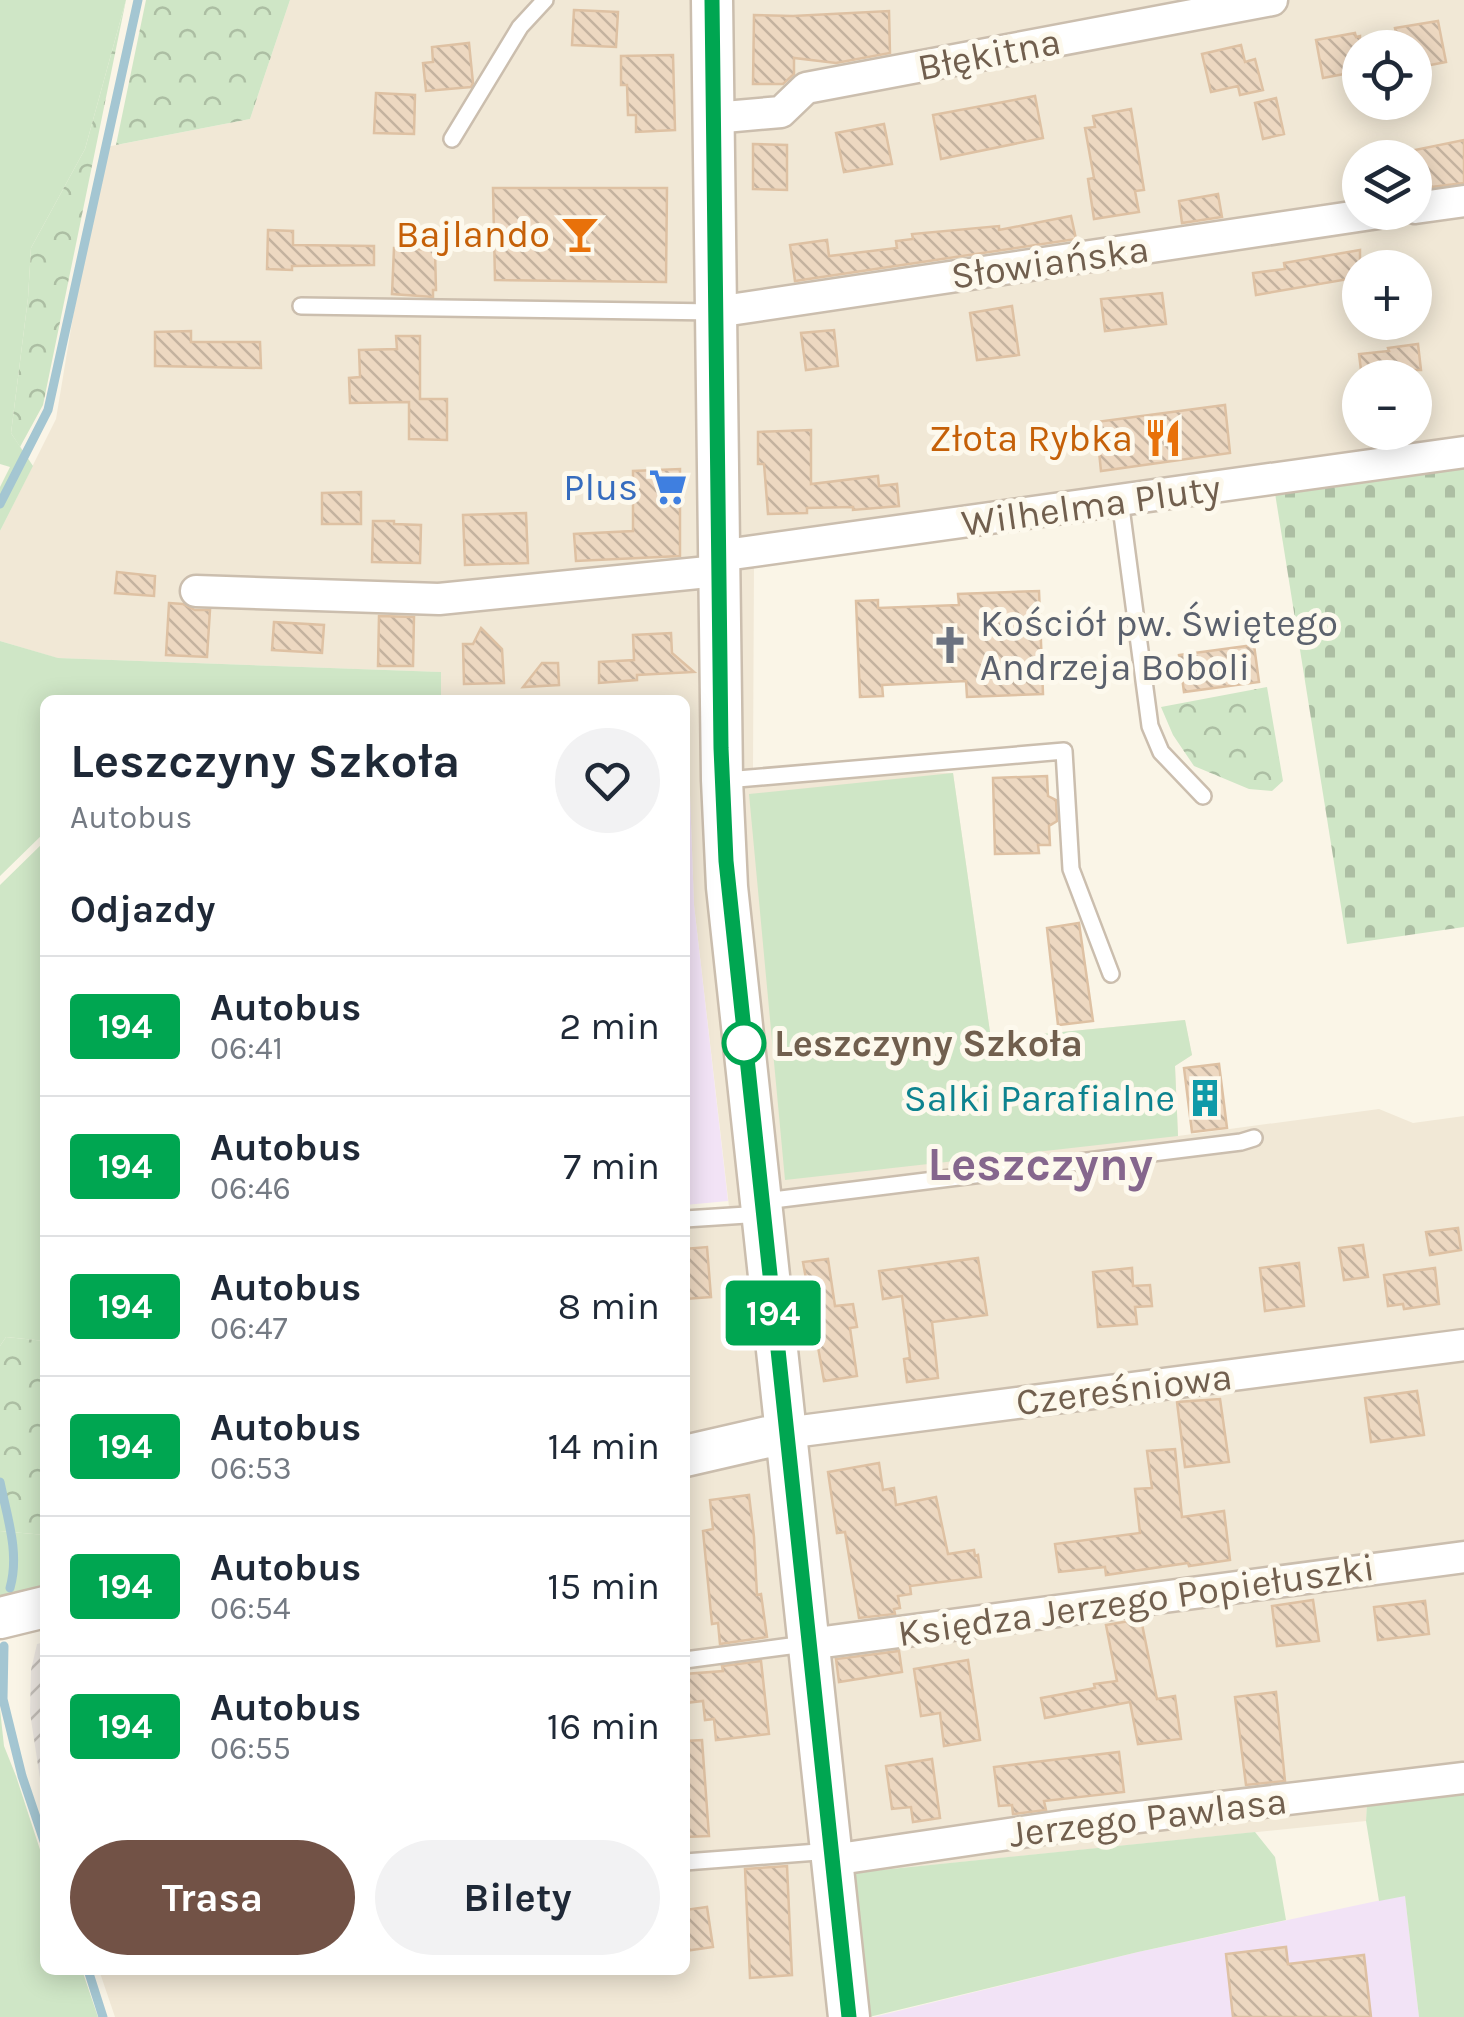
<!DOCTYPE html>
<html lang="pl">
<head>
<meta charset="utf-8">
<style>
  :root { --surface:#fff; --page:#f2f2f3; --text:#1f2937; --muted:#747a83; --line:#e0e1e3; --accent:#725246 }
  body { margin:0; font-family:Karla,sans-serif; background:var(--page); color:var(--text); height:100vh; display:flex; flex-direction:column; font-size:38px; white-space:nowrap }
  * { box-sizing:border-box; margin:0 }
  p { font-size:32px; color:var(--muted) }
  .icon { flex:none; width:55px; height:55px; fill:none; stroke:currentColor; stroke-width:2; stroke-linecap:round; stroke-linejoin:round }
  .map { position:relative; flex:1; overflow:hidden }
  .details { position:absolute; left:40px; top:695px; width:650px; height:1280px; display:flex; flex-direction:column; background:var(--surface); border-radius:15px; box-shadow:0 5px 25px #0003 }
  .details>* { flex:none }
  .badge { padding:0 20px; border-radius:8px; font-size:35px; line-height:65px }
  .controls { position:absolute; left:1342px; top:30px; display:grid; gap:20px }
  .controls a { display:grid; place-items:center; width:90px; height:90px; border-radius:50%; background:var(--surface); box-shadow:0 5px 25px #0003; font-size:50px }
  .map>.badge { position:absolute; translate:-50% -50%; box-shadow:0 0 0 5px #fff }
  h2 { padding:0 30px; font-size:38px; line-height:90px }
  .round { display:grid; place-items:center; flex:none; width:105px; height:105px; border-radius:52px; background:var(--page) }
  .summary { display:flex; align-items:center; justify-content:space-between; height:170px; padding:0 30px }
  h1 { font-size:48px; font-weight:700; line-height:75px }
  .cta { display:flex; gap:20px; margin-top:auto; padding:20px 30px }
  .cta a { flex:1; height:115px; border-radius:60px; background:var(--accent); color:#fff; font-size:40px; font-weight:700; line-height:115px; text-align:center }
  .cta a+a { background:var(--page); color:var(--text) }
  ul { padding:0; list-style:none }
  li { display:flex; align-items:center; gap:30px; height:140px; padding:0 30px; border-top:2px solid var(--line) }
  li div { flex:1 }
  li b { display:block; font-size:38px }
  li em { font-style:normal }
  li .badge { min-width:110px; font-weight:700; text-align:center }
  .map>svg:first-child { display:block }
  .residential { fill:#f1e8d6; fill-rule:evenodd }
  .industrial { fill:url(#industrial-furrows) }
  .education { fill:#f2e3f6 }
  .green { fill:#cfe6c6 }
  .forest { fill:url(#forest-crowns) }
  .cemetery { fill:url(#cemetery-stones) }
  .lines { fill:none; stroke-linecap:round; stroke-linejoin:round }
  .stream { stroke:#a4c6d2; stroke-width:9 }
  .building { fill:url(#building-back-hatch); stroke:#dec1a3; stroke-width:2.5 }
  .service-casing { stroke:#cbbeae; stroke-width:20 }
  .minor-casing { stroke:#cbbeae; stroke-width:35 }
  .tertiary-casing { stroke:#cbbeae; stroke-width:45 }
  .service { stroke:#fff; stroke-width:15 }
  .minor { stroke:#fff; stroke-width:30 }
  .tertiary { stroke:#fff; stroke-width:40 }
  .line-casing { stroke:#fff; stroke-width:22 }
  .line { stroke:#00a651; stroke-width:15 }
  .stop-dot { fill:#fff; stroke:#00a651; stroke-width:5 }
  .labels { text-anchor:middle; stroke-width:10; stroke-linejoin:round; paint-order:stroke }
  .street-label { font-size:38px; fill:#715f4e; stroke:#fdf9ed }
  .food-label { font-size:38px; fill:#c56008; stroke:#fdf9ed; text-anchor:end }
  .shop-label { font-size:38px; fill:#366cbe; stroke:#fdf9ed; text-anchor:end }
  .worship-label { font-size:38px; fill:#5b616d; stroke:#fdf9ed; text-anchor:start }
  .stop-label { font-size:38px; font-weight:bold; fill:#715f4e; stroke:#fdf9ed; text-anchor:start }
  .culture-label { font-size:38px; fill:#0d838f; stroke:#fdf9ed; text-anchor:end }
  .district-label { font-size:48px; font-weight:bold; fill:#85668d; stroke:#fdf9ed }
</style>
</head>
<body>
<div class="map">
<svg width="1464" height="2017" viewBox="0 0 1464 2017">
  <defs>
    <pattern id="industrial-furrows" width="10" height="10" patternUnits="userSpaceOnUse" patternTransform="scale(2.5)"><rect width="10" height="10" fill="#ebe6e0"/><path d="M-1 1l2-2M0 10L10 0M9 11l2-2" fill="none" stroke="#c3beb8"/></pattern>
    <pattern id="forest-crowns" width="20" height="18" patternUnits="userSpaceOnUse" patternTransform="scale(2.5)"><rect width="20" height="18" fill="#cfe6c6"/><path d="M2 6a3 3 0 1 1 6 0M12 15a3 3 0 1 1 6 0" fill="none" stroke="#acbea3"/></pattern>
    <pattern id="cemetery-stones" width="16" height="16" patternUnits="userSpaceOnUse" patternTransform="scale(2.5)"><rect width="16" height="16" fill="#cfe6c6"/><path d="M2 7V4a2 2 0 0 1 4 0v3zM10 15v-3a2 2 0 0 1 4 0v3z" fill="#acbea3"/></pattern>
    <pattern id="building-back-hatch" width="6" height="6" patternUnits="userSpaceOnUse" patternTransform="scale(2.5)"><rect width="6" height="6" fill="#edd8c1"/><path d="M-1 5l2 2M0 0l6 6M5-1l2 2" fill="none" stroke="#c4b29f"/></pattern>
  </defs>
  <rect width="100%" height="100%" fill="#faf5e7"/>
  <!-- residential -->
  <path class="residential" d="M290,0H1464V463L754,562L753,768L953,773L991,1039L1185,1020L1192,1055L1175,1066L1178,1136L1379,1109L1413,1123L1464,1116V1790L1367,1802L1366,1821L853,1873L869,2017H115L99,1970H685V1229L731,1224L694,905L690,795H685V700H441L440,672L57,658L0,641V531L56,419L101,148L250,119ZM1360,48H1415V102H1360ZM1360,158H1415V212H1360ZM1360,268H1415V322H1360ZM1360,378H1415V432H1360Z"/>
  <!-- industrial -->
  <path class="industrial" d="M45,1642V1811L30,1713L31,1670L37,1644Z"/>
  <!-- education -->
  <path class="education" d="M685,795H690L694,905L728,1201L685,1205Z
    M1405,1895L1419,2017H874L1138,1952Z"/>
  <!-- green -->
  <path class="green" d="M0,0H126L85,149L31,248L28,298L11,433L33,466L0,531V487L10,467L0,464Z
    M0,641L58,658L441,672V700H45V832L0,876Z
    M953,773L991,1039L1185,1020L1192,1055L1175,1066L1178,1136L785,1180L749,794Z
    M45,841V1341L6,1337L0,1346V885Z
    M0,1531L45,1535V1585L0,1599Z
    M0,1709L4,1746L16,1776L45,1865V1970H82L98,2017H0Z
    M1464,1794V2017H1419L1405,1896L1379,1901L1366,1821L1367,1802Z
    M1255,1832L1275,1857L1286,1920L1138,1952L869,2017L852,1873Z"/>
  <!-- forest -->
  <path class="forest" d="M126,0L43,405L20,447L11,433L28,298L31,248L85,149Z
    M146,0H290L250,119L116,145Z
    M1267,687L1283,781L1272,791L1249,789L1194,766L1173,735L1161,707Z
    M6,1337L45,1341V1535L0,1531V1346Z"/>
  <!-- cemetery -->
  <path class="cemetery" d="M1464,461V927L1347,944L1274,487Z"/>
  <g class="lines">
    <!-- stream -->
    <path class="stream" d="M0,504L48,410L138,0
      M0,1482C7,1517 20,1553 10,1588
      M4,1646L3,1699L22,1776L45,1844
      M88,1970L103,2017"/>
  </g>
  <!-- building -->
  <path class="building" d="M574,10L618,12L616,47L572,45Z
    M889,11L890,53L836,63L794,58V74L783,84H753L754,15L793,16Z
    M1438,21L1446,62L1415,68V48H1399L1395,28Z
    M1355,33L1356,37L1360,36V71L1323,78L1316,40Z
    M469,43L473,83L471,87L426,91L423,63L433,62L432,47Z
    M1241,45L1245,62L1255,59L1263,90L1240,95L1238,86L1211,92L1202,54Z
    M673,55L675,130L636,132V115H628L627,85H621V56Z
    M376,93L415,95L414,134L374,133Z
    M1035,96L1043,138L941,159L933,115Z
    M1276,98L1284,134L1263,139L1255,103Z
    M1131,109L1144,190L1135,191L1139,212L1094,219L1088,179L1094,178L1085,128L1095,127L1093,116Z
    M884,124L892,164L844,172L836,133Z
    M1464,140V183L1415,189V150Z
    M753,144L787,145V190L753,189Z
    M493,188H667L666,282L495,280Z
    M1218,194L1222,217L1182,223L1179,201Z
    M1071,216L1076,239L795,281L790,245L827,240L829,256L897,248L896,241L913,239L912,234L999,226V230Z
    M268,230L293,231V245L374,246V265L292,266V270L267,269Z
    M394,248L435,250L436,290H433V297L392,294Z
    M1360,250V277L1256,295L1253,273L1285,269L1284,263Z
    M1162,293L1166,324L1105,331L1101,299Z
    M1012,306L1019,355L977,360L970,313Z
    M834,330L838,366L806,370L801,333Z
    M191,331V342H260L261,368L155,366V332Z
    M396,336H420V399H447V440L409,439V402L350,403L349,378L360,377L359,350L397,349Z
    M1418,344L1421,370H1412L1413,378H1362L1359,354L1389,351L1388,348Z
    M1225,405L1230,453L1101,471L1096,422Z
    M811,430V484L878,476L879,486L897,484L899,506L853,510V507L807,508V513L768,514L764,464H758V432Z
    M680,469V556L576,561L574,534L633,531V471Z
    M361,492V524H322V493Z
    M526,513L528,563L465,565L463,515Z
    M373,521H394V524L421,525L420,563L372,562Z
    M117,572L155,576L154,596L115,593Z
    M1039,591L1043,694L967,697L966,681L882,685L883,696L860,697L856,601L878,600V608L959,605L958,594Z
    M169,603L183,604L195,610H210L207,657L166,655Z
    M379,616L414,617L413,666H378Z
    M274,622L324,625L322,653L272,650Z
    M481,628L502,649L504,683L464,684L463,644H473Z
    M671,633L672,653L694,672L637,675V680L599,683V662L634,660L633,635Z
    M1254,645L1259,682L1184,692L1179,655Z
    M542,663H558L559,685L523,687Z
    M1047,776L1048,796L1056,800L1057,821L1049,826L1050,845H1038L1039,853L995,854L993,778Z
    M1079,923L1093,1021L1058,1025L1047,928Z
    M1219,1064L1227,1128L1192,1132L1184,1068Z
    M1458,1228L1461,1250L1430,1255L1426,1232Z
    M1363,1245L1368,1277L1344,1280L1339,1248Z
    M707,1247L711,1297L685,1299V1249Z
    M978,1258L987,1315L932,1322L938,1378L907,1382L904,1359L910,1358L902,1296L883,1299L879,1271Z
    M828,1259L835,1306L853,1304L857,1327L850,1328L857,1376L824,1381L803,1262Z
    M1299,1263L1304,1306L1265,1311L1260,1268Z
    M1132,1268L1133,1286L1150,1285L1152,1306L1135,1307L1137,1324L1098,1327L1093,1272Z
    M1435,1268L1439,1304L1404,1309L1403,1304L1388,1306L1384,1275Z
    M1417,1391L1424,1435L1371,1442L1365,1398Z
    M1220,1399L1229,1462L1185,1467L1177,1402Z
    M1175,1449L1182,1517L1224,1511L1230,1560L1189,1566L1188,1563L1106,1575L1105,1567L1059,1572L1055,1544L1140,1533L1135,1489L1152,1488L1147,1451Z
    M879,1463L883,1490L894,1488L896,1505L936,1497L948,1554L974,1550L975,1556L978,1555L981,1577L910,1586L911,1594L898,1596L900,1608L894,1609L895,1614L859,1618L845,1532L837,1533L828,1472Z
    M749,1495L754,1537L757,1595L761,1594L767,1637L720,1644L718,1623L712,1624L703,1531L713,1529L710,1500Z
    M1313,1600L1319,1641L1277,1646L1272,1606Z
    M1425,1601L1429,1634L1378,1640L1374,1607Z
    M1141,1619L1157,1699L1175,1696L1181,1739L1138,1744L1130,1702L1045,1718L1041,1698L1095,1688L1094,1684L1117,1681L1106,1625Z
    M899,1651L902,1672L839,1682L836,1659Z
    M968,1660L980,1740L944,1746L940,1713L921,1716L914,1669Z
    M761,1661L769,1734L716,1740L714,1719L705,1720L703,1701L685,1703V1674L723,1671L722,1666Z
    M1276,1692L1285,1781L1246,1785L1235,1697Z
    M702,1740L709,1836L685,1837V1741Z
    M1119,1752L1124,1792L1044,1801L1046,1810L1013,1814L1012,1805L999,1806L994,1767Z
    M932,1759L940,1818L913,1822L911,1807L892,1809L886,1766Z
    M787,1866L792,1975L750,1978L745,1869Z
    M707,1907L713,1947L685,1951V1910Z
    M1286,1947L1288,1964L1364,1955L1371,2017H1233L1226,1954Z"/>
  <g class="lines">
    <!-- service casing -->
    <g class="service-casing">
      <path id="service" d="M452,139L520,27L545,0
        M301,306L716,312
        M1120,500L1150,726L1161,752L1203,796
        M726,780L1064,751L1071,869L1111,974
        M765,1201L1241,1142L1254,1138
        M685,1219L762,1214
        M685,1660L805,1644
        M685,1862L831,1851"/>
    </g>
    <!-- minor casing -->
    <g class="minor-casing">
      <path id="minor" d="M713,118L781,112L806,88L1272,0
        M1415,208L1464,201
        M716,312L1385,212
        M718,556L1464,452
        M196,591L439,599L718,571
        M785,1433L1464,1345
        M809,1644L1464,1557
        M832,1860L1063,1826L1464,1778"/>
    </g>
    <!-- tertiary casing -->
    <g class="tertiary-casing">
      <path id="tertiary" d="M712,0L722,780L727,887L849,2017
        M685,1456L785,1433
        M0,1618L45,1607"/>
    </g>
    <!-- service -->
    <use href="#service" class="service"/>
    <!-- minor -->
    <use href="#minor" class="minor"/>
    <!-- tertiary -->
    <use href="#tertiary" class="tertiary"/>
  </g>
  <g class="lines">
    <!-- line casing -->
    <g class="line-casing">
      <path id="line" d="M712,0L721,748L726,861L849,2017"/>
    </g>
    <!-- line -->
    <use href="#line" class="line"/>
  </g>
  <!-- icons -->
  <defs>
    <g id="bar-bare" transform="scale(3)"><path d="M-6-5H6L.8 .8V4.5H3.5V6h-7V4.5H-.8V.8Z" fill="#e8710a" stroke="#fdf9ed" stroke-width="2.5" paint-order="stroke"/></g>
    <g id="restaurant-bare" transform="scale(3)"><path d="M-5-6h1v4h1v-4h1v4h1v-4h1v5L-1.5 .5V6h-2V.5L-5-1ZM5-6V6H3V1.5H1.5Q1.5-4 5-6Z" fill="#e8710a" stroke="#fdf9ed" stroke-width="2.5" paint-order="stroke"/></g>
    <g id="supermarket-bare" transform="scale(3)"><path d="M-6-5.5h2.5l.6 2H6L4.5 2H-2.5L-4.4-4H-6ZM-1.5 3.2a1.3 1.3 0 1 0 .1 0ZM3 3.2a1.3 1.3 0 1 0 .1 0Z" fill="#3f7fe0" stroke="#fdf9ed" stroke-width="2.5" paint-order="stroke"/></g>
    <g id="church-bare" transform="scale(3)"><path d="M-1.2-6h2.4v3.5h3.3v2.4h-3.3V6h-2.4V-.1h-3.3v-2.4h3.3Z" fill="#6b7280" stroke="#fdf9ed" stroke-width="2.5" paint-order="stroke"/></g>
    <g id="building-bare" transform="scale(3)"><path d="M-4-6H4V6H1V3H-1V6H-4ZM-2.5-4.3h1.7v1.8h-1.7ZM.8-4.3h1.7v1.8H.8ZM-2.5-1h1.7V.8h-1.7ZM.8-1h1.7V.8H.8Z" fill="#0f9aa8" stroke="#fdf9ed" stroke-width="2.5" paint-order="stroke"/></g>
  </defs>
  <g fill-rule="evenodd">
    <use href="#bar-bare" x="580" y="234"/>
    <use href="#restaurant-bare" x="1163" y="438"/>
    <use href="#supermarket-bare" x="668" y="487"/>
    <use href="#church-bare" x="950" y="645"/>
    <use href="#building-bare" x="1205" y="1098"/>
  </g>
  <!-- markers -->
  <circle class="stop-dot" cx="744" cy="1043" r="20"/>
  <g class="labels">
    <!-- street labels -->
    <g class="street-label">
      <text transform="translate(989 54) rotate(-11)" y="13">Błękitna</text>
      <text transform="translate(1050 262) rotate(-8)" y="13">Słowiańska</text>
      <text transform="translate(1091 505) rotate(-8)" y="13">Wilhelma Pluty</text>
      <text transform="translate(1124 1389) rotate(-7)" y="13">Czereśniowa</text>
      <text transform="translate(1136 1600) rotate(-8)" y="13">Księdza Jerzego Popiełuszki</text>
      <text transform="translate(1148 1817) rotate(-7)" y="13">Jerzego Pawlasa</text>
    </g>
    <!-- food labels -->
    <g class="food-label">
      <text x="550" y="247">Bajlando</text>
      <text x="1133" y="451">Złota Rybka</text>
    </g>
    <!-- shop labels -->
    <g class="shop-label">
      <text x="638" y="500">Plus</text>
    </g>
    <!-- worship labels -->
    <g class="worship-label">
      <text x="980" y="636">Kościół pw. Świętego<tspan x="980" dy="44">Andrzeja Boboli</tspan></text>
    </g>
    <!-- stop labels -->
    <g class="stop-label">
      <text x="774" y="1056">Leszczyny Szkoła</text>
    </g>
    <!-- culture labels -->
    <g class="culture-label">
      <text x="1175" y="1111">Salki Parafialne</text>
    </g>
    <!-- district labels -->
    <g class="district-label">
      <text x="1040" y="1180">Leszczyny</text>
    </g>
  </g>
</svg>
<div class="controls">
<a><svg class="icon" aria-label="locate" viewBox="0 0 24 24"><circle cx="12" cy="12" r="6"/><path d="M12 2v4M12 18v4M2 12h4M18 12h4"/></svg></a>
<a><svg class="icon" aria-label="layers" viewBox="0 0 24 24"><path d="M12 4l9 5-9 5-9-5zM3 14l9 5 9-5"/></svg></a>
<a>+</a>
<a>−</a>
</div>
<b class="badge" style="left:773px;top:1313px;background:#00a651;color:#fff">194</b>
<section class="details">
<div class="summary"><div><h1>Leszczyny Szkoła</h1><p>Autobus</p></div><a class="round"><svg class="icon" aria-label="heart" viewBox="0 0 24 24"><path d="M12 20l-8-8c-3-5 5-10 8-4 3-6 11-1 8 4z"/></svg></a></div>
<h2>Odjazdy</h2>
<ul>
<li><span class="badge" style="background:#00a651;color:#fff">194</span><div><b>Autobus</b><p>06:41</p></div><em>2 min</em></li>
<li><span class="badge" style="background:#00a651;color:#fff">194</span><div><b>Autobus</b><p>06:46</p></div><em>7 min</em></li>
<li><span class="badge" style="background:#00a651;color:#fff">194</span><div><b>Autobus</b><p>06:47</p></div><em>8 min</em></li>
<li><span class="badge" style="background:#00a651;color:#fff">194</span><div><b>Autobus</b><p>06:53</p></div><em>14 min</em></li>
<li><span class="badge" style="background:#00a651;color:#fff">194</span><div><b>Autobus</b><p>06:54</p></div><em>15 min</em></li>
<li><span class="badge" style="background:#00a651;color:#fff">194</span><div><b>Autobus</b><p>06:55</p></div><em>16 min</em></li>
</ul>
<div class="cta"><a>Trasa</a><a>Bilety</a></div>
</section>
</div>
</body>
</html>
